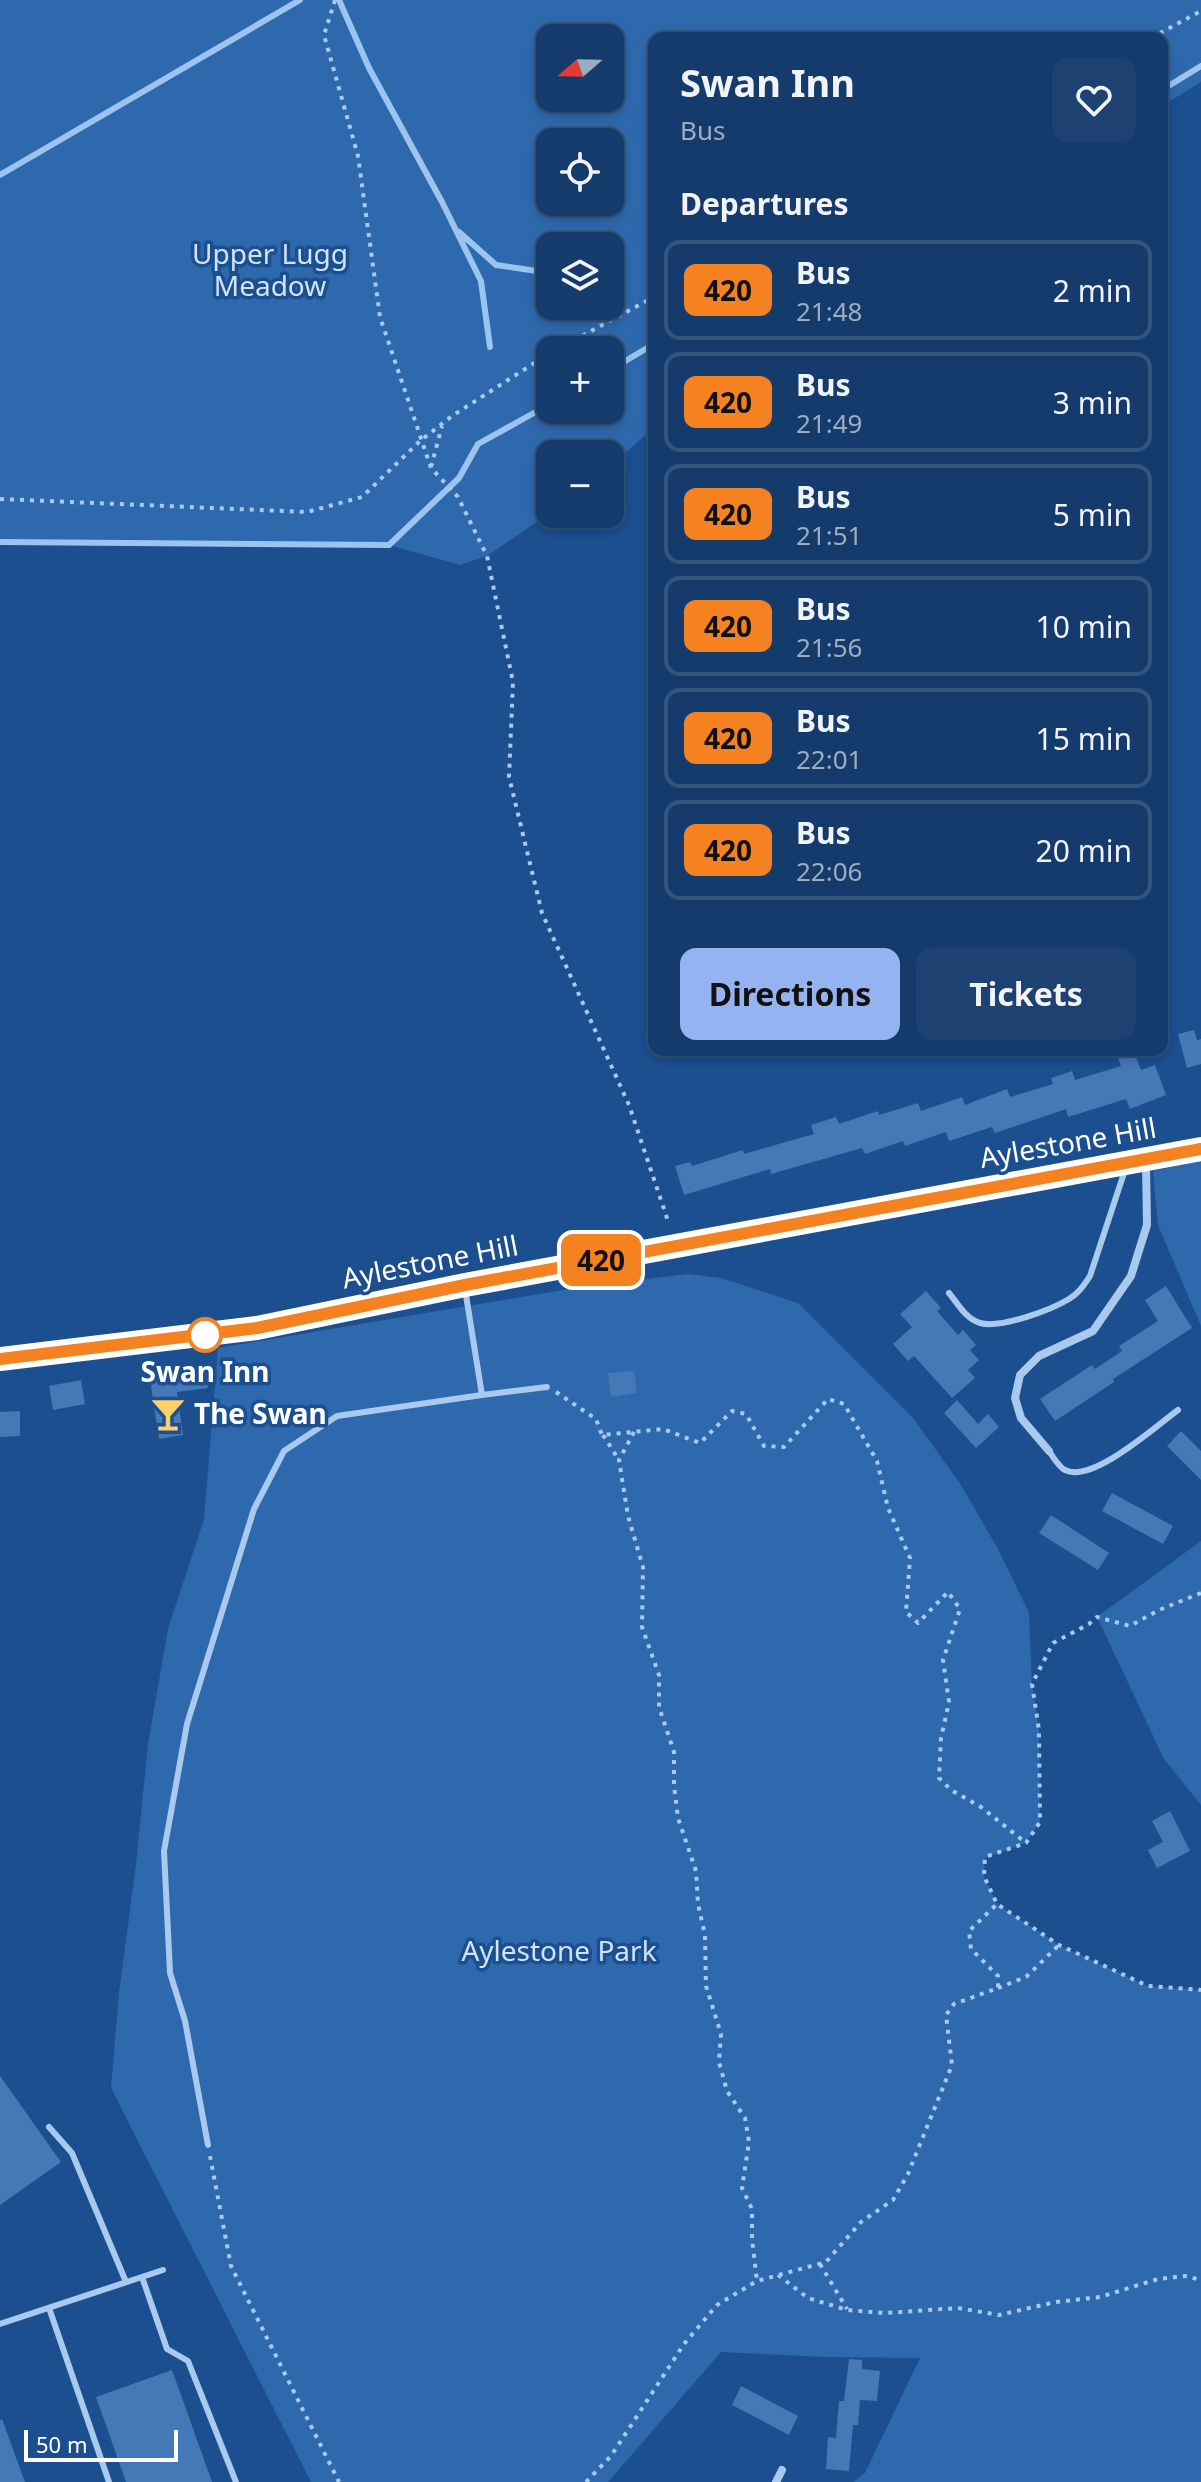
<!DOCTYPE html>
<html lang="en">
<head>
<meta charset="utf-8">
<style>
  :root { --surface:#143b6b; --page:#1d4271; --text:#f1f3f6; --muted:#9dadc1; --line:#33557e; --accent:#95b2f1 }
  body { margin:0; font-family:"Noto Sans",sans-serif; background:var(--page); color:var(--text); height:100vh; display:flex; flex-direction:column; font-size:30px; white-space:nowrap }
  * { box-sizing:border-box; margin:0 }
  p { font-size:26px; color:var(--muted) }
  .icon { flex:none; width:44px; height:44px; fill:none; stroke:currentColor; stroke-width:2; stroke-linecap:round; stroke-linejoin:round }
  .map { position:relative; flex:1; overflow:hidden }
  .drawer { position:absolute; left:648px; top:32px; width:520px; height:1024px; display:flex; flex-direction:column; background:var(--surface); border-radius:16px; box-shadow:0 4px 12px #0003,0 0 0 2px var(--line) }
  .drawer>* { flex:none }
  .badge { padding:0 16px; border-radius:12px; font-size:28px; line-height:52px }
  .needle { width:52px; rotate:250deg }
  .fabs { position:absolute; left:536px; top:24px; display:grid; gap:16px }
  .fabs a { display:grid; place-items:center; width:88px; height:88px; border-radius:16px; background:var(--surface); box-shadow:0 4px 12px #0003,0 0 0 2px var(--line); font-size:40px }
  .scale { position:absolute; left:24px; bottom:20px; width:154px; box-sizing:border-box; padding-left:8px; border:4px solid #fff; border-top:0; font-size:22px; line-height:28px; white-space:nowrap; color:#fff; -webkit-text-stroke:6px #1b4f8f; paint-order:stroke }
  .map>.badge { position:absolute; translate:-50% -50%; box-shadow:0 0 0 4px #fff }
  h2 { padding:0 32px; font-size:30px; line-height:72px }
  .round { display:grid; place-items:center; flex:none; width:84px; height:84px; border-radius:16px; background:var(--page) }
  .overview { display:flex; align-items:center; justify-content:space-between; height:136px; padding:0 32px }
  h1 { font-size:38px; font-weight:700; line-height:60px }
  .cta { display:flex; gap:16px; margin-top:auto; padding:16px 32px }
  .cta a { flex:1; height:92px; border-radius:16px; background:var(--accent); color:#111; font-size:32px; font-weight:700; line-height:92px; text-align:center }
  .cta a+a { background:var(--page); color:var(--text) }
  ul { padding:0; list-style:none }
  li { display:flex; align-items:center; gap:24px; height:100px; margin:0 16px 12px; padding:0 16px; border:4px solid var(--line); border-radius:16px }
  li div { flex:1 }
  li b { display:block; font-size:30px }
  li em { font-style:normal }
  li .badge { min-width:88px; font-weight:700; text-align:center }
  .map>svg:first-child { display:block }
  .green { fill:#2e69ad; fill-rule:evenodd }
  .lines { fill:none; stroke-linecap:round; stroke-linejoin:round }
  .stream { stroke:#9cc4f0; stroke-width:6 }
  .building { fill:#4478b7 }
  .path { stroke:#a9c9ee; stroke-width:4; stroke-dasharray:4 6; stroke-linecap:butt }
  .lane { stroke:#a9c9ee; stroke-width:6 }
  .street { stroke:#a9c9ee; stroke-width:8 }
  .highway { stroke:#fff; stroke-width:24 }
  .line-casing { stroke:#fff; stroke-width:18 }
  .line { stroke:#f58220; stroke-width:12 }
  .stop-dot { fill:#fff; stroke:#f58220; stroke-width:4 }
  .labels { text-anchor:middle; stroke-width:7; stroke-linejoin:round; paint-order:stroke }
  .park-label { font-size:28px; fill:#cfe3fa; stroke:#1b4f8f }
  .street-label { font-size:28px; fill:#fff; stroke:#1b4f8f }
  .stop-label { font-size:28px; font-weight:bold; fill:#fff; stroke:#1b4f8f }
  .poi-label { font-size:28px; font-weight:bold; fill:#fff; stroke:#1b4f8f; text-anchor:start }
</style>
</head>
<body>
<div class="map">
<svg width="1201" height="2482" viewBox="0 0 1201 2482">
  <rect width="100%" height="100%" fill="#1b4f8f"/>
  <!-- green -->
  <path class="green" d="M0,0H1201V82L1162,106V38H654V427L610,467V454H550V513L487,556L460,565L389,545L0,542ZM610,38V98H550V38ZM610,142V202H550V142ZM610,246V306H550V246ZM550,350H610V410H550Z
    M1201,1161V1326L1158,1225L1153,1171Z
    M688,1274L721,1278L798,1303L913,1418L959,1482L997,1547L1029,1613L1032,1684L1039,1730L1040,1822L1026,1843L985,1858L984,1876L997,1904L1059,1945L1148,1986L1201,1990V2482H853L865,2473L920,2358L826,2357L721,2352L608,2482H311L111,2088L119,1993L136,1864L148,1744L168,1629L204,1519L218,1348L580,1287Z
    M1201,1541V1805L1164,1759L1097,1617Z"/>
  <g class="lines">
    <!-- stream -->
    <path class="stream" d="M339,0L369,68L442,202L481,281L490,347
      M1162,90L1201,66
      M0,175L300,0
      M459,232L496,265L550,273
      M610,282L617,283
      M610,370L654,344
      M0,542L389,545L459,478L478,444L550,404"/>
  </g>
  <!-- building -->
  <path class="building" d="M1194,1030L1197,1040L1201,1039V1064L1187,1068L1178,1034Z
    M1115,1050H1133L1141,1070L1155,1065L1166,1095L1130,1109L1126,1099L1068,1117L1066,1109L995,1133L992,1127L949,1141L946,1132L905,1146L903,1141L865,1154L862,1148L771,1174L770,1169L684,1195L675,1166L690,1162L692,1166L743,1150L744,1154L814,1134L811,1125L836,1117L839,1124L878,1111L879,1115L918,1103L921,1111L962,1097L965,1105L1007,1089L1010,1097L1053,1084L1051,1078L1072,1071L1075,1080L1121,1066Z
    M1166,1286L1192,1328L1113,1379L1114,1382L1055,1421L1040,1399L1092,1365L1095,1369L1122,1351L1119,1346L1158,1321L1145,1300Z
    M926,1291L941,1308L937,1311L958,1335L963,1330L976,1345L970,1350L979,1360L968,1370L975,1378L952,1398L914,1356L908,1361L893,1344L912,1327L900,1314Z
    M204,1365L208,1388L177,1392L183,1435L159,1439L149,1373Z
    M634,1371L637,1393L611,1397L608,1373Z
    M81,1380L85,1404L53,1410L49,1386Z
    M957,1400L978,1424L988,1414L999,1427L976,1448L944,1413Z
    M20,1411V1436L0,1437V1412Z
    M1181,1431L1201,1451V1480L1167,1446Z
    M1112,1493L1173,1526L1163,1544L1102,1511Z
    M1051,1515L1109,1553L1098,1570L1039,1533Z
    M1170,1811L1190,1851L1157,1868L1148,1850L1163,1842L1152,1821Z
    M0,2076L61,2162L0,2205Z
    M849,2359L862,2360V2369L880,2371L877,2401L860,2400L858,2425H853L849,2471L826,2469L828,2437L836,2438L839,2401H844Z
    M172,2370L212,2482H126L96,2397Z
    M741,2386L798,2416L789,2435L732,2405Z
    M2,2419L25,2482H0V2420Z"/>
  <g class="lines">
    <!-- path -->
    <path class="path" d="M335,0L324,35L358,156L380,317L431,468L458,497L487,556L513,682L509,777L542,913L629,1105L669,1224
      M1151,38L1201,11
      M556,350L654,297
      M431,467L442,426
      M0,499L307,512L362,497L420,441L452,416L550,353
      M556,1392L596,1419L602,1435L663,1429L700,1443L732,1411L746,1414L764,1446L784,1447L828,1399L844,1404L877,1461L888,1508L910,1558L906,1612L918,1623L948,1592L960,1609L943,1660L949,1702L941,1738L939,1778L951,1790L981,1807L1026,1843
      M634,1432L619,1460L628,1516L643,1567L642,1627L659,1675V1707L674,1752V1786L678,1818L696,1871L698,1904L705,1935L706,1986L721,2034L719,2062L727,2091L745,2118L749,2142L742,2188L752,2209V2239L757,2281L826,2262L861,2222L893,2200L908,2174L952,2065L946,2015L954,2004L998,1988V1976L971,1949L969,1931L997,1904
      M603,1435L619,1460
      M1201,1593L1159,1610L1130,1626L1097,1617L1089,1624L1053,1643L1032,1684L1039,1730L1040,1822L1026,1843L985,1857L984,1876L997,1904L1059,1945L1148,1986L1201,1990
      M998,1988L1026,1977L1059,1945
      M210,2156L231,2266L339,2482
      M820,2264L847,2309
      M778,2275L808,2298L847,2310L886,2313L958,2308L999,2315L1056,2302L1100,2297L1158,2279L1185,2276L1201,2280
      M586,2482L611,2456L684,2344L717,2305L757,2281"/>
    <!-- lane -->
    <path class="lane" d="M949,1293C958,1304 966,1319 980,1323C1000,1329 1051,1310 1069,1299C1079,1293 1084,1285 1090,1276L1125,1170
      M482,1395L547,1387
      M1049,1451C1053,1457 1059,1467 1065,1470C1092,1484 1156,1426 1178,1410
      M49,2127L72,2153L126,2282
      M208,2145L185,2021L170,1973L164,1851L187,1724L254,1509L284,1451L337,1416L482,1395L465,1289
      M142,2277L167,2349L188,2361L236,2482
      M49,2308L109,2482
      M0,2324L163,2270"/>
    <!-- street -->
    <path class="street" d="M1049,1451L1021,1418L1015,1398L1020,1375L1039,1356L1093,1331L1131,1276L1147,1225L1146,1164
      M776,2482L782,2470"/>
    <!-- highway -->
    <path class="highway" d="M0,1359L257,1328L465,1285L1201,1149"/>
  </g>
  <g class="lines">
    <!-- line casing -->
    <g class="line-casing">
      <path id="line" d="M0,1359L257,1328L465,1285L1201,1149"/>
    </g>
    <!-- line -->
    <use href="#line" class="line"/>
  </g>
  <!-- icons -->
  <defs>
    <g id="bar-bare" transform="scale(2.76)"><path d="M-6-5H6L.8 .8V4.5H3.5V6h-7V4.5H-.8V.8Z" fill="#ffd166" stroke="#1b4f8f" stroke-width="2.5" paint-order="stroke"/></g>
  </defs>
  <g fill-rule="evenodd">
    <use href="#bar-bare" x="168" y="1414"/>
  </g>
  <!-- markers -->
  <circle class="stop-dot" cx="205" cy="1335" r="16"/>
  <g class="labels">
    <!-- park labels -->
    <g class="park-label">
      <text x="270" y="264">Upper Lugg<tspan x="270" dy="32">Meadow</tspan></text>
      <text x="559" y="1961">Aylestone Park</text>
    </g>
    <!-- street labels -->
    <g class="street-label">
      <text transform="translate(1068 1143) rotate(-10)" y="10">Aylestone Hill</text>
      <text transform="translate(430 1262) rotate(-11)" y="10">Aylestone Hill</text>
    </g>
    <!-- stop labels -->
    <g class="stop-label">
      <text x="205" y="1382">Swan Inn</text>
    </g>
    <!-- poi labels -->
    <g class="poi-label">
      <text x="194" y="1424">The Swan</text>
    </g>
  </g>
</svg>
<div class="fabs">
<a><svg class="needle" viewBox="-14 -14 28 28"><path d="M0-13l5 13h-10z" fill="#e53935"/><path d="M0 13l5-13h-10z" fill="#9dadc1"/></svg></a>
<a><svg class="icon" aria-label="locate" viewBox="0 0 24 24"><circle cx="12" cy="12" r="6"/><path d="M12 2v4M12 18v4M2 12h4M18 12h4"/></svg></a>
<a><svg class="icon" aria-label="layers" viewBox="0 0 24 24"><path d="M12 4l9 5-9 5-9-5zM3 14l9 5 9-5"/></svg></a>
<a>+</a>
<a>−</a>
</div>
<div class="scale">50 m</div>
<b class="badge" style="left:601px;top:1260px;background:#f58220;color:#111">420</b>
<section class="drawer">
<div class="overview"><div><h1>Swan Inn</h1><p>Bus</p></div><a class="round"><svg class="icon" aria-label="heart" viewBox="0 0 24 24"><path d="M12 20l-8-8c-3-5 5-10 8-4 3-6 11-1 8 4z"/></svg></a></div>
<h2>Departures</h2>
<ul>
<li><span class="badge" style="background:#f58220;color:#111">420</span><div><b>Bus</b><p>21:48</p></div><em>2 min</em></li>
<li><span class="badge" style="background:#f58220;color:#111">420</span><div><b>Bus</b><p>21:49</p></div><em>3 min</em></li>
<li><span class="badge" style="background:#f58220;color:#111">420</span><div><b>Bus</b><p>21:51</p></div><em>5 min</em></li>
<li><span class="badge" style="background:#f58220;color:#111">420</span><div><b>Bus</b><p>21:56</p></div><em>10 min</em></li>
<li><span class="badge" style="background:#f58220;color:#111">420</span><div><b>Bus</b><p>22:01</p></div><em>15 min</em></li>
<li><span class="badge" style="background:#f58220;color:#111">420</span><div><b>Bus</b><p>22:06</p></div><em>20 min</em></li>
</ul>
<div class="cta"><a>Directions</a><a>Tickets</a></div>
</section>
</div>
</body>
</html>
